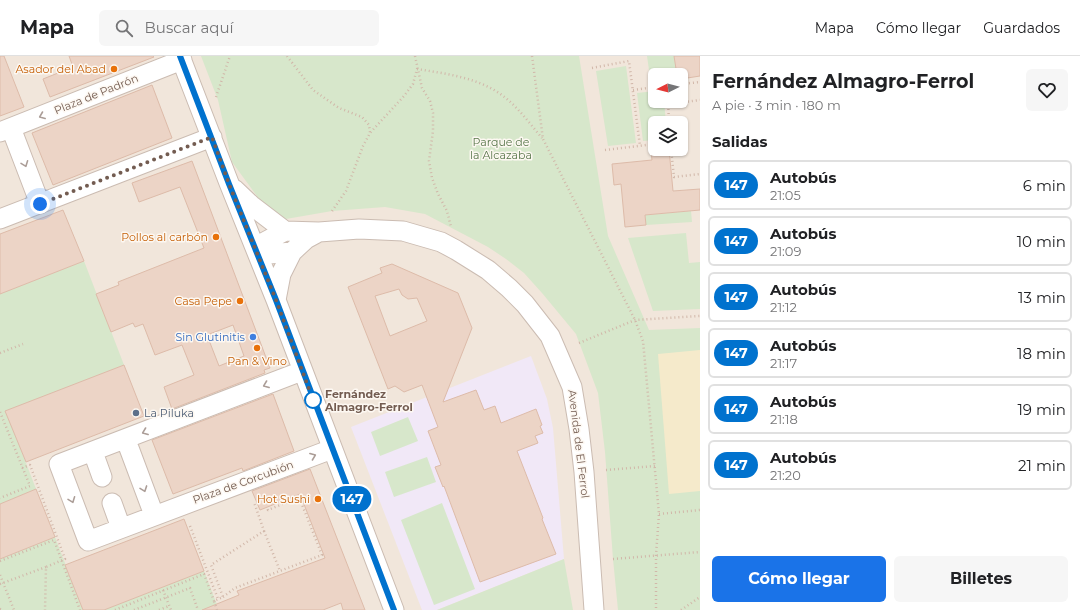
<!DOCTYPE html>
<html lang="es">
<head>
<meta charset="utf-8">
<style>
  :root { --surface:#fff; --page:#f6f6f6; --text:#202124; --muted:#757577; --line:#e0e0e0; --accent:#1a73e8 }
  body { margin:0; font-family:Montserrat,sans-serif; background:var(--page); color:var(--text); height:100vh; display:flex; flex-direction:column; font-size:15px; white-space:nowrap }
  * { box-sizing:border-box; margin:0 }
  p { font-size:13px; color:var(--muted) }
  .icon { flex:none; width:22px; height:22px; fill:none; stroke:currentColor; stroke-width:2; stroke-linecap:round; stroke-linejoin:round }
  .map { position:relative; flex:1; overflow:hidden }
  .side { display:flex; flex-direction:column; background:var(--surface); width:380px }
  .side>* { flex:none }
  .badge { padding:0 8px; border-radius:13px; font-size:14px; line-height:26px }
  .needle { width:26px; rotate:264deg }
  .tools { position:absolute; left:648px; top:12px; display:grid; gap:8px }
  .tools a { display:grid; place-items:center; width:40px; height:40px; border-radius:6px; background:var(--surface); box-shadow:0 1px 3px #0004; font-size:20px }
  .you { position:absolute; width:20px; height:20px; margin:-10px; border:3px solid #fff; border-radius:50%; background:#1a73e8; box-shadow:0 0 0 6px #1a73e833 }
  .map>.badge { position:absolute; translate:-50% -50%; box-shadow:0 0 0 2px #fff }
  h2 { padding:0 12px; font-size:15px; line-height:36px }
  .round { display:grid; place-items:center; flex:none; width:42px; height:42px; border-radius:6px; background:var(--page) }
  .headline { display:flex; align-items:center; justify-content:space-between; height:68px; padding:0 12px }
  h1 { font-size:19px; font-weight:700; line-height:30px }
  .action { display:flex; gap:8px; margin-top:auto; padding:8px 12px }
  .action a { flex:1; height:46px; border-radius:6px; background:var(--accent); color:#fff; font-size:16px; font-weight:700; line-height:46px; text-align:center }
  .action a+a { background:var(--page); color:var(--text) }
  ul { padding:0; list-style:none }
  li { display:flex; align-items:center; gap:12px; height:50px; margin:0 8px 6px; padding:0 4px; border:2px solid var(--line); border-radius:6px }
  li div { flex:1 }
  li b { display:block; font-size:15px }
  li em { font-style:normal }
  li .badge { min-width:44px; font-weight:700; text-align:center }
  header { display:flex; align-items:center; gap:24px; box-sizing:border-box; height:56px; padding:0 20px; background:var(--surface); border-bottom:1px solid var(--line) }
  header strong { font-size:19px }
  nav { display:flex; gap:22px; margin-inline-start:auto; font-size:14px }
  .search { width:280px; height:36px; background:var(--page); display:flex; align-items:center; gap:10px; box-sizing:border-box; padding:0 14px; border-radius:6px; color:var(--muted); font-size:15px }
  main { display:flex; flex:1; min-height:0 }
  .map>svg:first-child { display:block }
  .residential { fill:#f1e6db; fill-rule:evenodd }
  .education { fill:#f1e8f7 }
  .green { fill:#d7e7cb }
  .sand { fill:#f5eacb }
  .building { fill:#ecd4c6; stroke:#ddbba9; fill-rule:evenodd }
  .lines { fill:none; stroke-linecap:round; stroke-linejoin:round }
  .minor-casing { stroke:#cbbcb2; stroke-width:21 }
  .path { stroke:#d1b7a9; stroke-width:2.5; stroke-dasharray:1 3; stroke-linecap:butt }
  .minor { stroke:#fff; stroke-width:19 }
  .oneway { stroke:#ab9d97 }
  .line-casing { stroke:#fff; stroke-width:9 }
  .line { stroke:#0072ce; stroke-width:6 }
  .walk { stroke:#735c51; stroke-width:4; stroke-dasharray:0 7.2 }
  .food-dot { fill:#e8710a; stroke:#fdf8f2; stroke-width:1.5 }
  .shop-dot { fill:#3f7fe0; stroke:#fdf8f2; stroke-width:1.5 }
  .stop-dot { fill:#fff; stroke:#0072ce; stroke-width:2 }
  .service-dot { fill:#5c6f8a; stroke:#fdf8f2; stroke-width:1.5 }
  .labels { text-anchor:middle; stroke-width:3; stroke-linejoin:round; paint-order:stroke }
  .food-label { font-size:11px; fill:#c56008; stroke:#fdf8f2; text-anchor:end }
  .street-label { font-size:11px; fill:#735c51; stroke:#fdf8f2 }
  .park-label { font-size:11px; fill:#59774b; stroke:#fdf8f2 }
  .shop-label { font-size:11px; fill:#366cbe; stroke:#fdf8f2; text-anchor:end }
  .stop-label { font-size:11px; font-weight:bold; fill:#735c51; stroke:#fdf8f2; text-anchor:start }
  .service-label { font-size:11px; fill:#4e5e75; stroke:#fdf8f2; text-anchor:start }
</style>
</head>
<body>
<header>
<strong>Mapa</strong>
<div class="search"><svg class="icon" aria-label="search" viewBox="0 0 24 24"><circle cx="10" cy="10" r="6"/><path d="M15 15l6 6"/></svg>Buscar aquí</div>
<nav><a>Mapa</a><a>Cómo llegar</a><a>Guardados</a></nav>
</header>
<main>
<div class="map">
<svg width="700" height="554" viewBox="0 0 700 554">
  <rect width="100%" height="100%" fill="#faf4eb"/>
  <!-- residential -->
  <path class="residential" d="M0,0H700V554H0ZM655,19H681V45H655ZM655,67H681V93H655Z"/>
  <!-- education -->
  <path class="education" d="M531,300L547,343L553,372L564,503L437,554H422L351,371Z"/>
  <!-- green -->
  <path class="green" d="M201,0H579L608,180L649,274L700,272V554H618L613,503L605,396L598,337L576,278L542,237L524,217L506,203L488,191L425,158L385,151L332,155L286,163L268,155L232,106L218,44Z
    M647,0H674L677,19H655V28H651Z
    M626,10L636,87L608,90L596,15Z
    M655,35V45H664L666,67H655V84L643,85L637,37Z
    M691,155L692,166L646,169L645,159Z
    M686,177L689,207L700,206V253L653,255L628,182Z
    M84,205L124,309L6,355L36,433L0,448V238Z
    M408,361L418,385L380,400L371,376Z
    M427,401L436,426L394,441L385,416Z
    M442,447L475,533L434,549L401,464Z
    M55,481L83,554H0V503Z
    M564,503L573,554H437Z
    M204,515L219,554H104Z"/>
  <!-- sand -->
  <path class="sand" d="M700,294V435L669,438L658,298Z"/>
  <!-- building -->
  <path class="building" d="M0,0H4L24,51L0,60Z
    M69,0H153L154,1L50,41L43,23L73,11Z
    M674,0H700V20L681,23V19H677Z
    M152,29L172,82L53,129L32,77Z
    M669,93L673,135L700,133V154L645,159L646,169L625,171L621,128L614,129L612,108L652,104L651,94Z
    M192,105L270,312L264,314L265,317L172,353L164,331L194,319L182,289L155,299L143,268L135,271L133,267L111,276L96,238L119,229L118,226L204,192L180,131L139,146L132,127ZM233,269L244,300L219,310L207,279Z
    M63,154L84,205L0,238V178Z
    M392,208L458,237L472,272L443,346L476,334L484,354L495,350L501,367L536,353L542,369L540,370L543,377L535,380L538,387L517,395L543,462L542,463L556,498L480,526L444,430L443,431L435,411L441,409L428,375L438,371L422,329L404,336L395,330L388,333L348,231L382,217L380,212ZM399,233L402,239L408,243L417,242L427,265L390,280L375,240Z
    M124,309L144,360L26,406L5,355Z
    M273,338L294,395L243,415L242,412L173,438L152,384Z
    M310,413L365,554H343L341,547L323,554H202L239,539L237,535L325,502L300,438L260,454L252,435Z
    M36,433L55,481L0,503V448Z
    M184,463L204,515L104,554H83L65,509Z"/>
  <g class="lines">
    <!-- minor casing -->
    <g class="minor-casing">
      <path id="minor" d="M180,0L229,127L276,244L394,554
        M11,72L40,148
        M0,76L182,4
        M234,133L251,149L285,175
        M0,163L212,81
        M255,191L285,175L319,176L359,173L403,175L441,186L456,194L488,214L509,232L525,248L550,280L572,331L579,373L584,416L594,554
        M258,199L292,196L306,183L319,176
        M276,244L281,218L292,196
        M302,315L59,408L88,485L332,393
        M126,384L154,459
        M93,396L102,421
        M112,447L121,472"/>
    </g>
    <!-- path -->
    <path class="path" d="M287,0L313,34L339,52L362,61L369,69L370,76
      M415,0L422,32L430,45L433,57V75L429,105L432,122L438,138L447,155L451,171
      M532,0L543,83L635,264L643,285L659,458L656,499V554
      M592,12L629,5L640,90
      M681,28L700,26
      M633,34L655,31
      M216,41L230,0
      M668,45L669,67
      M668,48L700,44
      M671,93L674,121L700,118
      M605,94L655,88
      M332,155L346,135L363,90L370,77L404,40L413,28L417,13C448,18 482,22 507,43C520,54 531,69 542,82
      M579,287L635,264L700,260
      M0,297L23,288
      M0,356L30,430L0,442
      M22,412L30,409L65,503L46,511L45,554
      M606,414L655,410
      M659,458L700,454
      M190,470L218,543
      M264,475L280,515
      M613,503L700,496
      M0,505L54,484L80,554
      M0,519L14,554
      M0,528L46,511
      M163,534L171,554
      M223,541L235,532L322,499L299,441L268,454L267,451
      M0,553L3,554
      M115,554L204,518L214,545
      M134,554L190,532L198,554
      M159,554L169,550
      M217,554L214,545L223,541L211,509L264,475L254,446
      M681,554L700,541"/>
    <!-- minor -->
    <use href="#minor" class="minor"/>
  </g>
  <!-- one-way arrows -->
  <defs><path id="oneway-chevron" d="M-2-3.5L2.5 0L-2 3.5" fill="none" stroke-width="1.6" stroke-linecap="round" stroke-linejoin="round"/></defs>
  <g class="oneway">
    <use href="#oneway-chevron" transform="translate(42 60) rotate(158)"/>
    <use href="#oneway-chevron" transform="translate(25 108) rotate(69)"/>
    <use href="#oneway-chevron" transform="translate(266 329) rotate(159)"/>
    <use href="#oneway-chevron" transform="translate(145 376) rotate(159)"/>
    <use href="#oneway-chevron" transform="translate(313 400) rotate(-21)"/>
    <use href="#oneway-chevron" transform="translate(144 433) rotate(70)"/>
    <use href="#oneway-chevron" transform="translate(72 444) rotate(69)"/>
  </g>
  <g class="lines">
    <!-- line casing -->
    <g class="line-casing">
      <path id="line" d="M180,0L229,128L276,244L394,554"/>
    </g>
    <!-- line -->
    <use href="#line" class="line"/>
    <!-- walk -->
    <path class="walk" d="M40,148L212,81L229,128L276,244L313,344"/>
  </g>
  <!-- markers -->
  <g class="food-dot">
    <circle cx="114" cy="13" r="4"/>
    <circle cx="216" cy="181" r="4"/>
    <circle cx="240" cy="245" r="4"/>
    <circle cx="257" cy="292" r="4"/>
    <circle cx="318" cy="443" r="4"/>
  </g>
  <circle class="shop-dot" cx="253" cy="281" r="4"/>
  <circle class="stop-dot" cx="313" cy="344" r="8"/>
  <circle class="service-dot" cx="136" cy="357" r="4"/>
  <g class="labels">
    <!-- food labels -->
    <g class="food-label">
      <text x="106" y="17">Asador del Abad</text>
      <text x="208" y="185">Pollos al carbón</text>
      <text x="232" y="249">Casa Pepe</text>
      <text x="257" y="309" text-anchor="middle">Pan &amp; Vino</text>
      <text x="310" y="447">Hot Sushi</text>
    </g>
    <!-- street labels -->
    <g class="street-label">
      <text transform="translate(96 38) rotate(-22)" y="4">Plaza de Padrón</text>
      <text transform="translate(579 388) rotate(83)" y="4">Avenida de El Ferrol</text>
      <text transform="translate(243 426) rotate(-20)" y="4">Plaza de Corcubión</text>
    </g>
    <!-- park labels -->
    <g class="park-label">
      <text x="501" y="90">Parque de<tspan x="501" dy="13">la Alcazaba</tspan></text>
    </g>
    <!-- shop labels -->
    <g class="shop-label">
      <text x="245" y="285">Sin Glutinitis</text>
    </g>
    <!-- stop labels -->
    <g class="stop-label">
      <text x="325" y="342">Fernández<tspan x="325" dy="13">Almagro-Ferrol</tspan></text>
    </g>
    <!-- service labels -->
    <g class="service-label">
      <text x="144" y="361">La Piluka</text>
    </g>
  </g>
</svg>
<div class="tools">
<a><svg class="needle" viewBox="-14 -14 28 28"><path d="M0-13l5 13h-10z" fill="#e53935"/><path d="M0 13l5-13h-10z" fill="#757577"/></svg></a>
<a><svg class="icon" aria-label="layers" viewBox="0 0 24 24"><path d="M12 4l9 5-9 5-9-5zM3 14l9 5 9-5"/></svg></a>
</div>
<div class="you" style="left:40px;top:148px"></div>
<b class="badge" style="left:352px;top:443px;background:#0072ce;color:#fff">147</b>
</div>
<section class="side">
<div class="headline"><div><h1>Fernández Almagro-Ferrol</h1><p>A pie · 3 min · 180 m</p></div><a class="round"><svg class="icon" aria-label="heart" viewBox="0 0 24 24"><path d="M12 20l-8-8c-3-5 5-10 8-4 3-6 11-1 8 4z"/></svg></a></div>
<h2>Salidas</h2>
<ul>
<li><span class="badge" style="background:#0072ce;color:#fff">147</span><div><b>Autobús</b><p>21:05</p></div><em>6 min</em></li>
<li><span class="badge" style="background:#0072ce;color:#fff">147</span><div><b>Autobús</b><p>21:09</p></div><em>10 min</em></li>
<li><span class="badge" style="background:#0072ce;color:#fff">147</span><div><b>Autobús</b><p>21:12</p></div><em>13 min</em></li>
<li><span class="badge" style="background:#0072ce;color:#fff">147</span><div><b>Autobús</b><p>21:17</p></div><em>18 min</em></li>
<li><span class="badge" style="background:#0072ce;color:#fff">147</span><div><b>Autobús</b><p>21:18</p></div><em>19 min</em></li>
<li><span class="badge" style="background:#0072ce;color:#fff">147</span><div><b>Autobús</b><p>21:20</p></div><em>21 min</em></li>
</ul>
<div class="action"><a>Cómo llegar</a><a>Billetes</a></div>
</section>
</main>
</body>
</html>
